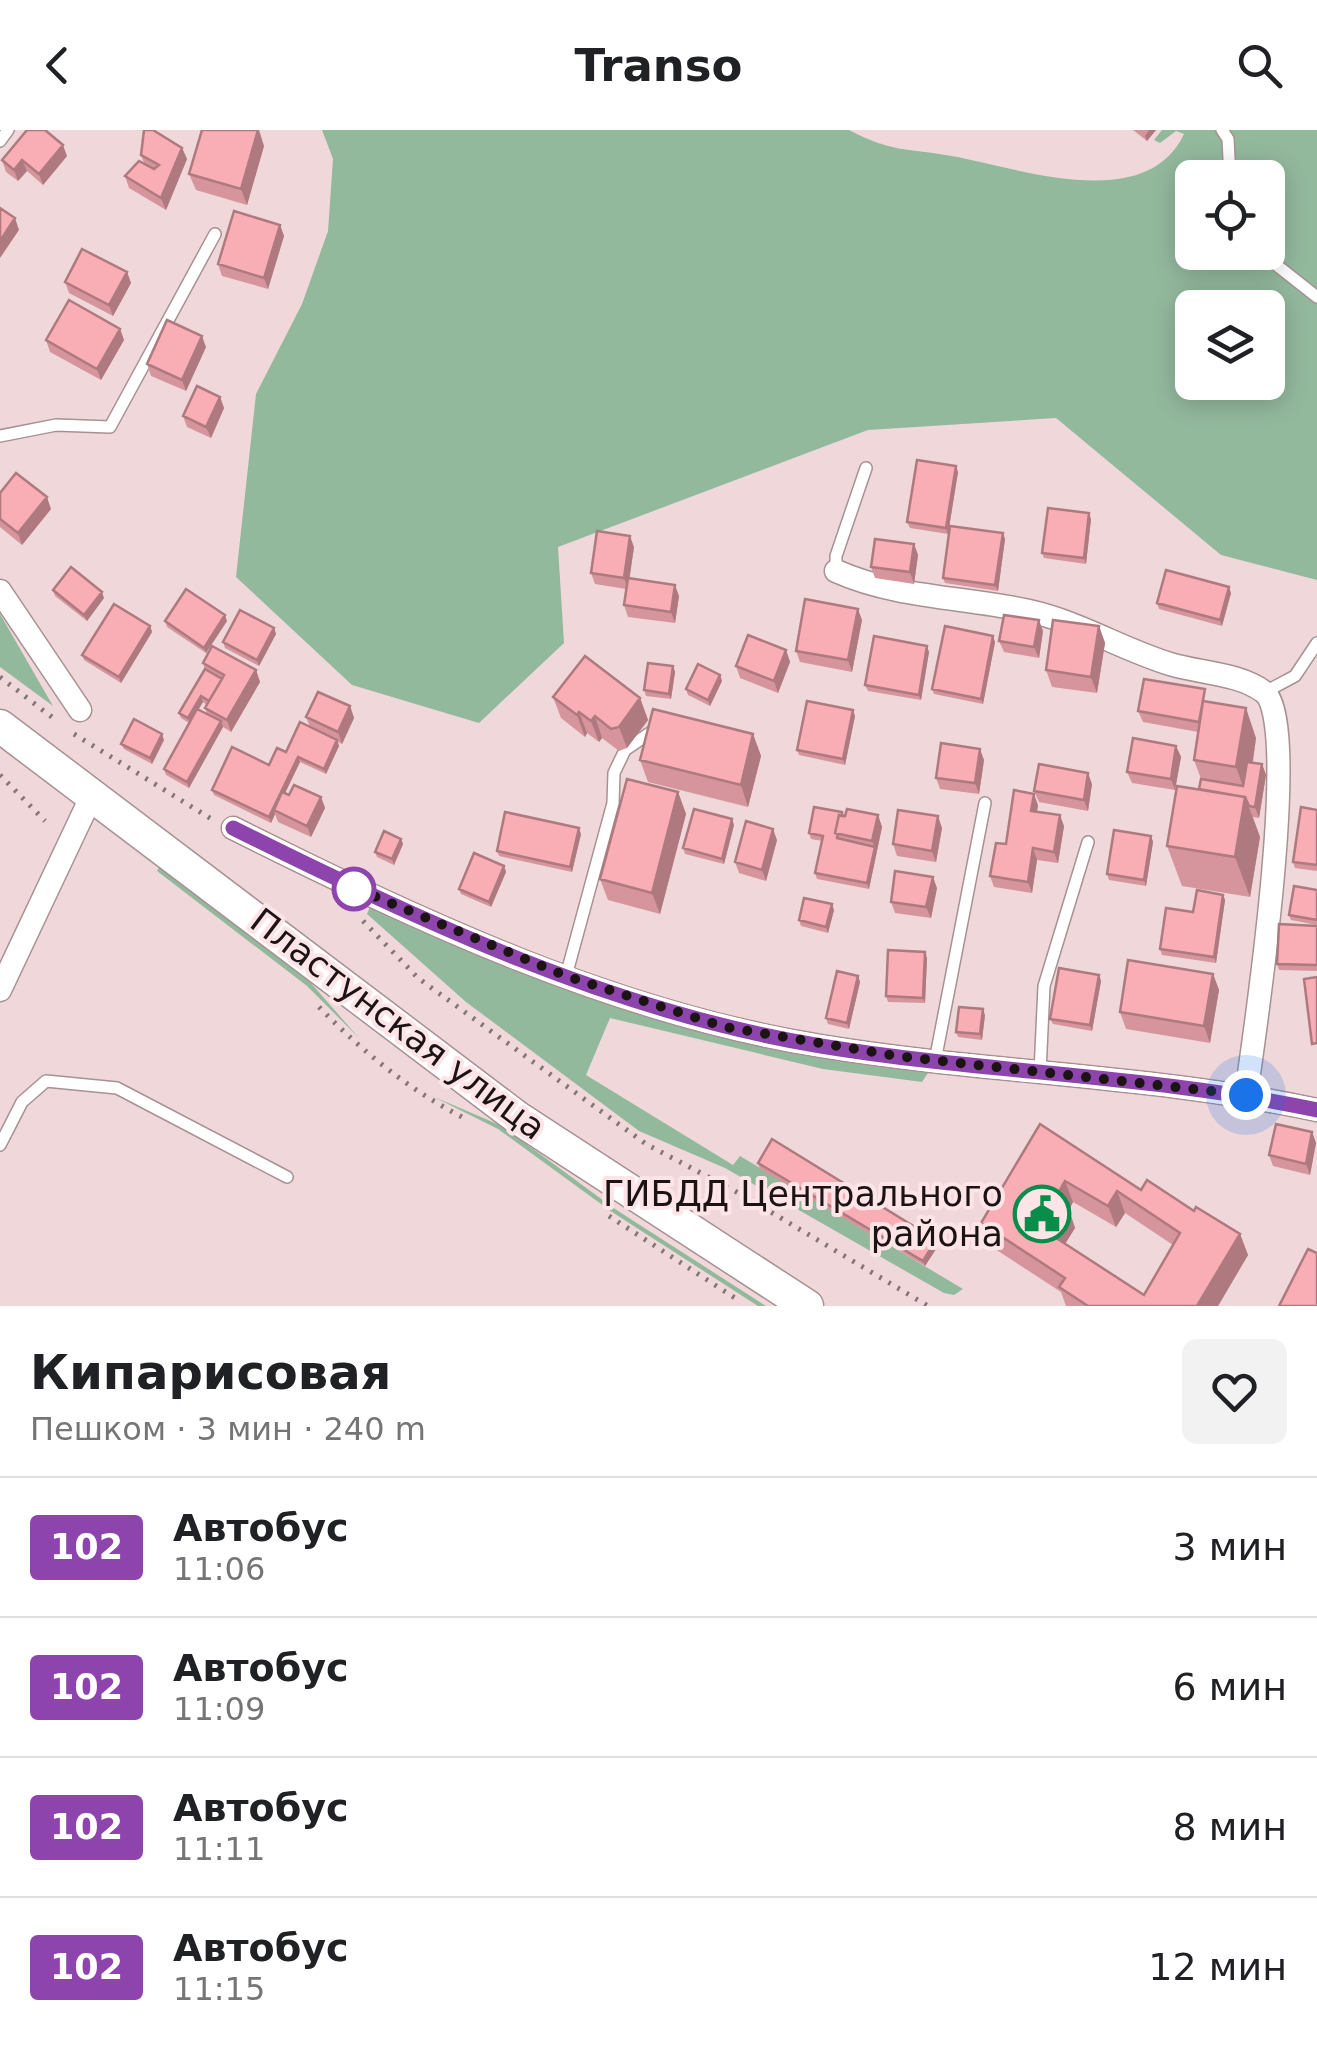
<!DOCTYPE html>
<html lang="ru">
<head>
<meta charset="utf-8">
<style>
  :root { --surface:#fff; --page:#f2f2f2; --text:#202124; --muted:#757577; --line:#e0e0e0 }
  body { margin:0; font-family:"DejaVu Sans",sans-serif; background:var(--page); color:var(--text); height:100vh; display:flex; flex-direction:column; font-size:38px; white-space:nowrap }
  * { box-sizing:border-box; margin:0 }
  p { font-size:32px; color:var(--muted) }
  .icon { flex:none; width:55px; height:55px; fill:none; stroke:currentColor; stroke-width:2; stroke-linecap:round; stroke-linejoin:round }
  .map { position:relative; height:1176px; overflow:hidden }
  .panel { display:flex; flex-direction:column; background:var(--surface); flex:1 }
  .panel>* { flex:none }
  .badge { padding:0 20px; border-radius:8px; font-size:35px; line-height:65px }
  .controls { position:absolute; left:1175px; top:30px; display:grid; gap:20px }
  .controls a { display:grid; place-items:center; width:110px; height:110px; border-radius:15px; background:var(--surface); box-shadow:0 5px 25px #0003; font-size:50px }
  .you { position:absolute; width:50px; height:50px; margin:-25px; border:8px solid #fff; border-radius:50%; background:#1a73e8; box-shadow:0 0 0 15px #1a73e833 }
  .map>.badge { position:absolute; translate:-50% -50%; box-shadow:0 0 0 5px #fff }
  .round { display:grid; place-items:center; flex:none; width:105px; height:105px; border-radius:15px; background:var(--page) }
  .headline { display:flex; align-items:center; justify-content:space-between; height:170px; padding:0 30px }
  h1 { font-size:48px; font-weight:700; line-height:75px }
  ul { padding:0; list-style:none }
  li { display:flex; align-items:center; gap:30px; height:140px; padding:0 30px; border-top:2px solid var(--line) }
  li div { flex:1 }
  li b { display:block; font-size:38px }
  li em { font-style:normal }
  li .badge { min-width:110px; font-weight:700; text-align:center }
  header { display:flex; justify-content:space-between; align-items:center; height:130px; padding:0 30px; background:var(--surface); font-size:45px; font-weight:700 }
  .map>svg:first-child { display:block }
  .green { fill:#93b99d; fill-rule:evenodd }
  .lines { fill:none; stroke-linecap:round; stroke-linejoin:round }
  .lane-casing { stroke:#a79193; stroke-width:14 }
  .street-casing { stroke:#a79193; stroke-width:25 }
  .secondary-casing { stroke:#a79193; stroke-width:35 }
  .path { stroke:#847475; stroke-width:5; stroke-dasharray:2.5 8; stroke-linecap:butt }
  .lane { stroke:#fff; stroke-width:11 }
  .street { stroke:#fff; stroke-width:22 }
  .secondary { stroke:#fff; stroke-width:32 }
  .wall { fill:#d6959c; fill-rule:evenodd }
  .shaded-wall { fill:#ae797f }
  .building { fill:#f9adb5; stroke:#ae797f; stroke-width:2.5; fill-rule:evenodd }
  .line-casing { stroke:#fff; stroke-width:22 }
  .line { stroke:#8e44ad; stroke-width:15 }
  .walk { stroke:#1c1414; stroke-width:10; stroke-dasharray:0 18 }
  .stop-dot { fill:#fff; stroke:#8e44ad; stroke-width:5 }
  .labels { text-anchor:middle; stroke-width:8; stroke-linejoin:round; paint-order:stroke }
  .street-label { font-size:35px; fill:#1c1414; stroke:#fde5e7 }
  .poi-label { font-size:35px; fill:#1c1414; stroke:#fde5e7; text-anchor:end }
</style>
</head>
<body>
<header><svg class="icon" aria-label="back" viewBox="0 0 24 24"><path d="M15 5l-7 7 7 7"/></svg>Transo<svg class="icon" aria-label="search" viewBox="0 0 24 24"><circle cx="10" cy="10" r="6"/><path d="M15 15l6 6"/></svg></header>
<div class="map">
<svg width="1317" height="1176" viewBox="0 0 1317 1176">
  <rect width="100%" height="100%" fill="#f0d8da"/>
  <!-- green -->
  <path class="green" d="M322,0H849C893,23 907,18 952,26C1018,38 1146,85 1184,4L1176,1L1160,13L1154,10L1162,0H1317V450L1221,425L1056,288L868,300L558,417L564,513L479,593L352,555L236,447L256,264L302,174L328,101L333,29ZM1192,48H1268V122H1192ZM1192,178H1268V252H1192Z
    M0,484L53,576L0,537Z
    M160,736L310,852L359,908L307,856L157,741Z
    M370,777L550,851L924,938L928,943L922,952L823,939L610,888L586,945L733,1035L740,1026L963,1159L954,1165L944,1163L725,1038L639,1001L466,872L367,784Z
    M432,966L502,996L615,1079L766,1176H758L612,1082L498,999Z"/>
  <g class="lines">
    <!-- lane casing -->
    <g class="lane-casing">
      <path id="lane" d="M1222,0L1228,9L1230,48
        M0,11L8,0
        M1260,122L1317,167
        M0,306L56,295L110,297L215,104
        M836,441V426L866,338
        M1265,562L1295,546L1317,513
        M566,846L613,673L614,643L625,620L657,598
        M935,931L985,673
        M1040,942L1044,856L1088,712
        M0,1015L22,972L46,951L117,958L287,1047"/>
    </g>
    <!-- street casing -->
    <g class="street-casing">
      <path id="street" d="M836,441C896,468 965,467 1029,481C1079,492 1121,519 1170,534C1199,543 1239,543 1264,562C1302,591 1254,907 1246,965
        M0,461L80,580
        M233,698C419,791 614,883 821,916C985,943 1154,945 1317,980
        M0,860L93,663"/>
    </g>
    <!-- secondary casing -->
    <g class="secondary-casing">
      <path id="secondary" d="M0,596L518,988L807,1176"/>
    </g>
    <!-- path -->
    <path class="path" d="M0,547L53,588
      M74,604L213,690
      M0,645L45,691
      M363,791L418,848L646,1014L744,1066L928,1176
      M319,877C364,923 410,961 468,990
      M609,1086L738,1170"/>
    <!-- lane -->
    <use href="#lane" class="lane"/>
    <!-- street -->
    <use href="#street" class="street"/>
    <!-- secondary -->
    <use href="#secondary" class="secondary"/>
  </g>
  <!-- wall -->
  <path class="wall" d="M1133,0H1156L1147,11Z
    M264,16L247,75L196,60L189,44Z
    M182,18L187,29L166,80L129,58L125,46L144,33L141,25Z
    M67,26L43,55L27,41L18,51L6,42L2,30Z
    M280,95L284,106L268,159L222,146L218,134Z
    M127,142L131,153L113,186L69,163L65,152Z
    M120,199L124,210L101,250L50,222L46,210Z
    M206,217L186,261L151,246L147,234Z
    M220,267L224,278L211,308L187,297L183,286Z
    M958,342L948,404L910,398L907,392Z
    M0,363L51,379L22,415L0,397Z
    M1091,389L1086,434L1044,428L1042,423Z
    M1003,403L1005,409L998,461L945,453L943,448Z
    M914,414L918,425L914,454L875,448L871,437Z
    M634,417L629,448L679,466L675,493L628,487L624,475L626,459L595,454L591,443Z
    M53,460L104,468L87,491L55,466Z
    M1231,463L1222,496L1159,479L1157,473Z
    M862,490L852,542L800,532L796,521Z
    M165,491H227L206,523L167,497Z
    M150,496L152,502L121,553L84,530L82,525Z
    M1099,496L1105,513L1097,563L1052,557L1046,540Z
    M274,498L276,504L259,536L225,518L223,512Z
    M1043,501L1039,528L1004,522L999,511Z
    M995,512L983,574L934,564L932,559Z
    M786,520L790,532L778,563L740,548L736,536Z
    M929,522L921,570L868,561L865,555Z
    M203,533L256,540L260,552L231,602L223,597L189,658L166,645L164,639L189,593L181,588L179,583L205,539ZM203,572L207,575L205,578L207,584L198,579Z
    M673,536L675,542L671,569L646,566L644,560Z
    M720,545L722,551L710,576L688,565L686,559Z
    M553,567L640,568L648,590L627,618L619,621L602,608L599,612L587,603L585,607L561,588Z
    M1209,571L1208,572L1256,608L1253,633L1262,634L1266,645L1259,688L1253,687L1260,707L1250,767L1182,756L1167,716L1199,659L1201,649L1194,630L1198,602L1143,592L1138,581Z
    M350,576L354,588L342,614L338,612L339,616L326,644L300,632L285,663L289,665L321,667L325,678L311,707L278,692L275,684L271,693L214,665L212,660L269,635L286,622L310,597L306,587Z
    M855,586L845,635L799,625L797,620Z
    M753,604L761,626L748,677L648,652L640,630Z
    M164,610L152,634L124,619L121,614Z
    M1176,616L1181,627L1175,660L1132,653L1127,642Z
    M984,630L979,664L940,659L936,648Z
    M1092,654L1088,681L1039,672L1034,661Z
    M678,662L686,684L660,784L608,770L600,749Z
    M1038,675L1037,682L1064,696L1058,733L1037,730L1032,763L994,757L990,746L1006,714Z
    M1317,680V741L1295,738L1293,732Z
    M842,682L845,686L878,685L882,697L869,759L817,749L815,743L822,711L811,709L809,703Z
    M734,695L724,734L685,724L683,718Z
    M942,698L936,732L897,726L893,714Z
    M581,704L572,742L499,726L497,721Z
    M1151,706L1153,712L1146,756L1109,750L1107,744Z
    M401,709L403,714L394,735L377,727L375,722Z
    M777,710L766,751L739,743L735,732Z
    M504,736L506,742L491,777L461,764L459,759Z
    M937,758L931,788L895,783L891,772Z
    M1317,760V795L1291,790L1289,785Z
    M1223,765L1225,770L1216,833L1162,825L1160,819Z
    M834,780L828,803L801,796L799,790Z
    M1317,796V841L1279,840L1277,834Z
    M927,828L925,873L888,872L886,866Z
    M1213,844L1219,860L1210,913L1126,899L1120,882Z
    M1099,845L1101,851L1092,901L1053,894L1050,889Z
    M858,846L860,852L849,899L828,894L826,888Z
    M985,885L982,910L958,907L956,902Z
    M1040,994L1141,1060L1194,1081L1240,1104L1248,1125L1218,1176H1066L1061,1162L989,1115L981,1093ZM1073,1072L1116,1097L1125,1083L1173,1115L1144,1165L1065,1114L1075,1098L1069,1080Z
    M1312,1002L1316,1013L1310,1045L1273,1036L1269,1025Z
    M758,1033L938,1116L925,1136L760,1039Z"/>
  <!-- shaded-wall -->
  <path class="shaded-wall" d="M259,0L264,16L247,75L241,59Z
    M1149,0H1156L1147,11L1145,6Z
    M63,15L67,26L43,55L39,44Z
    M182,18L187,29L166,80L161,68Z
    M22,30L27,41L18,51L14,40Z
    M15,88L19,100L0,128V111Z
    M280,95L284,106L268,159L264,148Z
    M127,142L131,153L113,186L109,175Z
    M120,199L124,210L101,250L97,239Z
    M202,206L206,217L186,261L182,250Z
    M220,267L224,278L211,308L206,297Z
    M956,336L958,342L948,404L946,398Z
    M47,367L51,379L22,415L18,403Z
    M1089,383L1091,389L1086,434L1084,428Z
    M1003,403L1005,409L998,461L995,455Z
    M630,406L634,417L628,459L624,448Z
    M914,414L918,425L914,454L910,442Z
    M675,455L679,466L675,493L671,482Z
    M1229,457L1231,463L1222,496L1220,490Z
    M102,462L104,468L87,491L84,485Z
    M858,479L862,490L852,542L848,530Z
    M225,485L227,491L206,523L204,518Z
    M1039,490L1043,501L1039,528L1034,517Z
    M150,496L152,502L121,553L119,547Z
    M1099,496L1105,513L1097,563L1091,547Z
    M274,498L276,504L259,536L257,530Z
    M993,506L995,512L983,574L981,569Z
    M927,516L929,522L921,570L919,565Z
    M786,520L790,532L778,563L774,551Z
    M673,536L675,542L671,569L669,564Z
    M256,540L260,552L231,602L227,590Z
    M720,545L722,551L710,576L708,570Z
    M201,566L203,572L190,594L188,588Z
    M640,568L648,590L627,618L619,597Z
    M350,576L354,588L342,614L338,602Z
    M1246,578L1256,608L1247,667L1236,637Z
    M853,580L855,586L845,635L843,629Z
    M579,582L587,603L585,607L577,585Z
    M595,586L602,608L599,612L591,591Z
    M221,591L223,597L189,658L187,652Z
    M162,604L164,610L152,634L150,628Z
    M753,604L761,626L748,677L741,655Z
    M337,610L339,616L326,644L324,639Z
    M1176,616L1181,627L1175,660L1171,649Z
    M980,619L984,630L979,664L975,653Z
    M298,627L300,632L276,682L274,680L275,684L271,693L269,687Z
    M1262,634L1266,645L1259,688L1255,677Z
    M1088,643L1092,654L1088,681L1084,670Z
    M678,662L686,684L660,784L652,763Z
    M1034,664L1038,675L1035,692L1031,681Z
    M321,667L325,678L311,707L307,696Z
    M1245,667L1260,707L1250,767L1235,727Z
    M878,685L882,697L869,759L867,753L875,717L872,711Z
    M1060,685L1064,696L1058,733L1054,722Z
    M938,686L942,698L936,732L932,721Z
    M732,689L734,695L724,734L722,729Z
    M579,698L581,704L572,742L570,737Z
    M773,699L777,710L766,751L762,740Z
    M1151,706L1153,712L1146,756L1144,750Z
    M401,709L403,714L394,735L392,729Z
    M1033,718L1037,730L1032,763L1028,752Z
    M504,736L506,742L491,777L489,772Z
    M933,747L937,758L931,788L926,777Z
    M1223,765L1225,770L1216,833L1214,827Z
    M832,774L834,780L828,803L826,797Z
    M925,822L927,828L925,873L923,868Z
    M1213,844L1219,860L1210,913L1204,896Z
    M1099,845L1101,851L1092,901L1090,895Z
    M858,846L860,852L849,899L847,893Z
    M983,879L985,885L982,910L980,904Z
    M1312,1002L1316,1013L1310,1045L1306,1034Z
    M1065,1051L1073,1072L1069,1080L1075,1098L1058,1125L1050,1104L1056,1067Z
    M1117,1061L1125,1083L1116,1097L1108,1076Z
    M1240,1104L1248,1125L1218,1176H1197Z
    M936,1110L938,1116L925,1136L923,1131Z"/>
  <!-- building -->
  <path class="building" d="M27,0H45L63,15L39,44L22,30L14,40L2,30Z
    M144,0H153L182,18L161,68L125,46L139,31L154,39L159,35L141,25Z
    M202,0H258L241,59L189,44Z
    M0,78L15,88L0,111Z
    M234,81L280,95L264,148L218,134Z
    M82,119L127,142L109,175L65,152Z
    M69,170L120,199L97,239L46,210Z
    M167,190L202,206L182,250L147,234Z
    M197,256L220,267L206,297L183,286Z
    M917,330L956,336L946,398L907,392Z
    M16,343L47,367L18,403L0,389V363Z
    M1048,378L1089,383L1084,428L1042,423Z
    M950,396L1003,403L995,455L943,448Z
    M597,401L630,406L624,448L591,443Z
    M875,409L914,414L910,442L871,437Z
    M71,437L102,462L84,485L53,460Z
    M1166,440L1229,457L1220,490L1157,473Z
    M628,448L675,455L671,482L624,475Z
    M186,459L225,485L204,518L165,491Z
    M805,469L858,479L848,530L796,521Z
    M114,474L150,496L119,547L82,525Z
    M240,480L274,498L257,530L223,512Z
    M1004,485L1039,490L1034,517L999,511Z
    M1053,490L1099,496L1091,547L1046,540Z
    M945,496L993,506L981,569L932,559Z
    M748,505L786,520L774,551L736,536Z
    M874,506L927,516L919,565L865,555Z
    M212,516L256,540L227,590L205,578L224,545L203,533Z
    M585,526L640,568L619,597L611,599L595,586L591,591L579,582L577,585L553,567Z
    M648,533L673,536L669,564L644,560Z
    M698,534L720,545L708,570L686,559Z
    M205,539L222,549L209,571L201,566L188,588L179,583Z
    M1144,549L1205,559L1199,592L1138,581Z
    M318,562L350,576L338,602L306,587Z
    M807,571L853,580L843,629L797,620Z
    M1203,571L1246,578L1236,637L1194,630Z
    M197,579L221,591L187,652L164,639Z
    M653,579L753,604L741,655L640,630Z
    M134,589L162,604L150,628L121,614Z
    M300,592L337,610L324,639L298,627L269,687L212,660L232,617L269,635L277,618L286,622Z
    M1133,608L1176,616L1171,649L1127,642Z
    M941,613L980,619L975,653L936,648Z
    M1247,632L1262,634L1255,677L1249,676L1245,667L1199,659L1201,649L1243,656Z
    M1039,634L1088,643L1084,670L1034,661Z
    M627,649L678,662L652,763L600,749Z
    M294,655L321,667L307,696L274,680L282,662L289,665Z
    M1177,656L1245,667L1235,727L1167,716Z
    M1014,660L1034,664L1031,681L1060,685L1054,722L1033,718L1028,752L990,746L996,713L1006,714Z
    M814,677L842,682V686L839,685L835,703L838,704L837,708L875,717L867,753L815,743L823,706L809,703Z
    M1301,677L1317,680V735L1293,732Z
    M694,679L732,689L722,729L683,718Z
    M847,679L878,685L872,711L835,703L839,685L845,686Z
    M898,680L938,686L932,721L893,714Z
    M505,682L579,698L570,737L497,721Z
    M746,691L773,699L762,740L735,732Z
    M1114,700L1151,706L1144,750L1107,744Z
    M384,701L401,709L392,729L375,722Z
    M474,723L504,736L489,772L459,759Z
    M895,741L933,747L926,777L891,772Z
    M1294,756L1317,760V790L1289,785Z
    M1197,760L1223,765L1214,827L1160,819L1166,778L1193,782Z
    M804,768L832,774L826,797L799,790Z
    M1279,794L1317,796V835L1277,834Z
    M888,820L925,822L923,868L886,866Z
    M1128,830L1213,844L1204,896L1120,882Z
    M1059,838L1099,845L1090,895L1050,889Z
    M837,841L858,846L847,893L826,888Z
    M1317,847V913L1312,914L1304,849Z
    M959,877L983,879L980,904L956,902Z
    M1040,994L1141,1060L1147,1050L1194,1081L1196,1077L1240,1104L1197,1176H1088L1059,1157L1065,1148L981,1093ZM1065,1051L1108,1076L1117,1061L1180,1103L1144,1165L1050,1104L1068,1076L1056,1067Z
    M1276,994L1312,1002L1306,1034L1269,1025Z
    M772,1009L936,1110L923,1131L758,1033Z
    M1308,1119L1317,1123V1176H1279Z"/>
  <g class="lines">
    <!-- line casing -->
    <g class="line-casing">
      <path id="line" d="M233,698C419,791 614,882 821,916C985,943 1154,945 1317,980"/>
    </g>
    <!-- line -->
    <use href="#line" class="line"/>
    <!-- walk -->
    <path class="walk" d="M354,759L340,752L566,846L725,897L897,926L1246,965"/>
  </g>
  <!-- icons -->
  <defs>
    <g id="civic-ring" transform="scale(2.875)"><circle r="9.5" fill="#fde5e7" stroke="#0a8d4a" stroke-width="1.5"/><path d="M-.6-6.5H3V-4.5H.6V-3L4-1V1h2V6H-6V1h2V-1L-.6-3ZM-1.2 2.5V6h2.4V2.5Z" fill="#0a8d4a"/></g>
  </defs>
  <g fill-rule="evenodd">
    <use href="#civic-ring" x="1042" y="1084"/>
  </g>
  <!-- markers -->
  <circle class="stop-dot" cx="354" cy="759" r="20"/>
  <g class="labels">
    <!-- street labels -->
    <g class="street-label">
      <text transform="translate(398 894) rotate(37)" y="12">Пластунская улица</text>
    </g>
    <!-- poi labels -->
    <g class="poi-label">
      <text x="1003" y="1076">ГИБДД Центрального<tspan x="1003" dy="40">района</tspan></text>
    </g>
  </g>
</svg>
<div class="controls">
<a><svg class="icon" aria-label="locate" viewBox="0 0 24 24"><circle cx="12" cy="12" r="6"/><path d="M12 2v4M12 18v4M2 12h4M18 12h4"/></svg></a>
<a><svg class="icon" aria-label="layers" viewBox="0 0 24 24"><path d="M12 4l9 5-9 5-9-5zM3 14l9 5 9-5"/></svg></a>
</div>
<div class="you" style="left:1246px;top:965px"></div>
</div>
<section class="panel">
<div class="headline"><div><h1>Кипарисовая</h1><p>Пешком · 3 мин · 240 m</p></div><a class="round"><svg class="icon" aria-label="heart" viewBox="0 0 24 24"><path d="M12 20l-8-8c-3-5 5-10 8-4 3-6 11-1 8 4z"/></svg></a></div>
<ul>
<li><span class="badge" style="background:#8e44ad;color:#fff">102</span><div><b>Автобус</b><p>11:06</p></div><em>3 мин</em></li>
<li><span class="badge" style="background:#8e44ad;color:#fff">102</span><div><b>Автобус</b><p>11:09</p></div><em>6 мин</em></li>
<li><span class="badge" style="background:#8e44ad;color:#fff">102</span><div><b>Автобус</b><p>11:11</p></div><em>8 мин</em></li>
<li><span class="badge" style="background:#8e44ad;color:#fff">102</span><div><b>Автобус</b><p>11:15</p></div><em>12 мин</em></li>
</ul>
</section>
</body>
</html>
